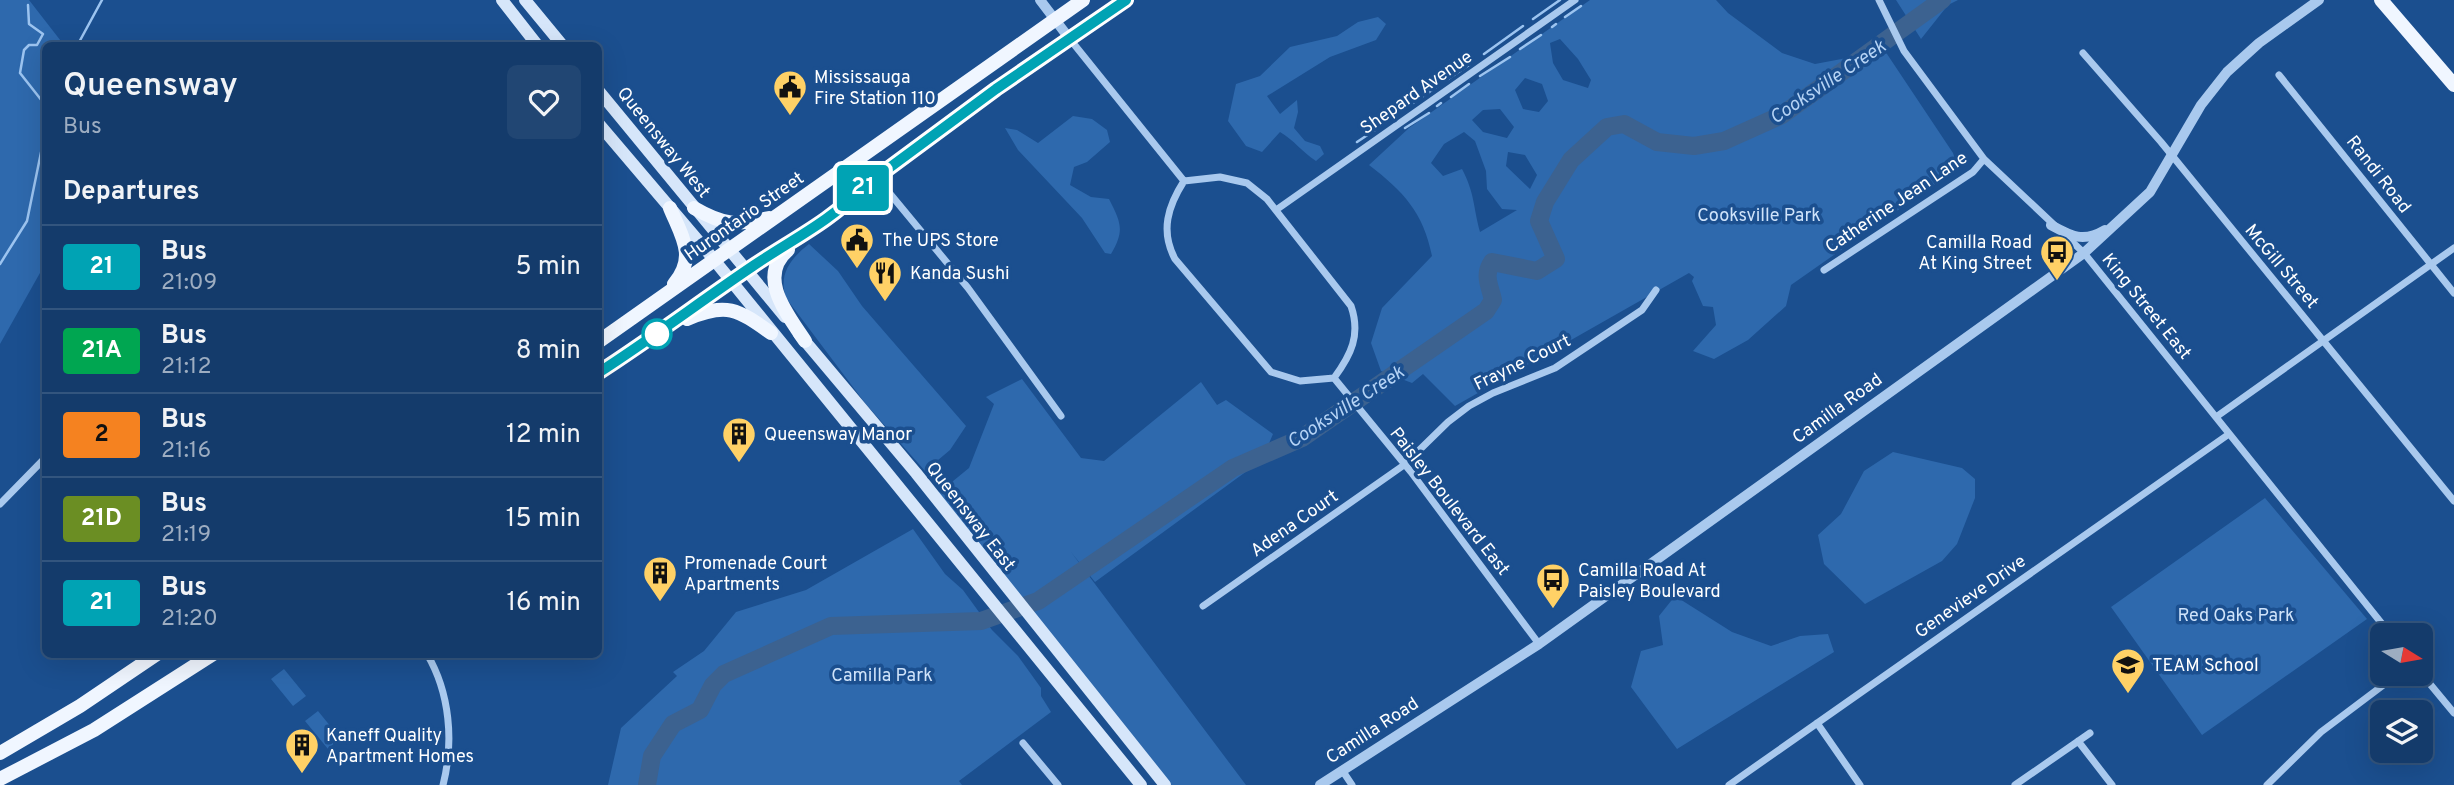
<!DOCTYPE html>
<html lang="en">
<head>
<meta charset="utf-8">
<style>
  :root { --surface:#143b6b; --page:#214673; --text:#f1f3f6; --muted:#9dadc1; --line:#33557e }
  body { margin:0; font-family:Overpass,sans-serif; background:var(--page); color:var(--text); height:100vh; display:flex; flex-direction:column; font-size:26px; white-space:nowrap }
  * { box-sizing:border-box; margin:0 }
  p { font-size:23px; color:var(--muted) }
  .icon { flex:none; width:38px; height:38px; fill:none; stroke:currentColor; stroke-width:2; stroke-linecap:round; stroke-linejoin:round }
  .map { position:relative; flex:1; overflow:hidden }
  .details { position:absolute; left:42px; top:42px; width:560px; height:616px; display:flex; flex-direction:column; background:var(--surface); border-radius:10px; box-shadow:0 7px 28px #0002,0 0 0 2px var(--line) }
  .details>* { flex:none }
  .badge { padding:0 14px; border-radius:5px; font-size:24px; line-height:46px }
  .needle { width:46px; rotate:101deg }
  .tools { position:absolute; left:2370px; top:623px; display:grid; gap:14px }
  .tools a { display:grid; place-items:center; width:63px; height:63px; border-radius:10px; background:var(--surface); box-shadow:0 7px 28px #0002,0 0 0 2px var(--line); font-size:35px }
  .map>.badge { position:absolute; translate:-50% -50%; box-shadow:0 0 0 4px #fff }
  h2 { padding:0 21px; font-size:26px; line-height:63px }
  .round { display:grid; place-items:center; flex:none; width:74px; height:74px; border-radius:10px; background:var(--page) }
  .overview { display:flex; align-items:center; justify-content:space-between; height:119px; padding:0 21px }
  h1 { font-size:33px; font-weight:600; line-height:52px }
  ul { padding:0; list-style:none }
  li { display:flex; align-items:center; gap:21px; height:84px; padding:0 21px; border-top:2px solid var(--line) }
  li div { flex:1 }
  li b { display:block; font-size:26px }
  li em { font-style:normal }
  li .badge { min-width:77px; font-weight:700; text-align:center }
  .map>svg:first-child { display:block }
  .green { fill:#2e69ad; fill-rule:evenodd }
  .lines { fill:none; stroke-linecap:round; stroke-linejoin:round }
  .stream { stroke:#9cc4f0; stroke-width:2.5 }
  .river { stroke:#3c6290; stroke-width:18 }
  .minor { stroke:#a9c9ee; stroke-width:7 }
  .tertiary { stroke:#a9c9ee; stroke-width:10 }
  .secondary { stroke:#d6e6fa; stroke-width:12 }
  .primary { stroke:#f0f6ff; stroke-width:14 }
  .line-casing { stroke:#fff; stroke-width:16 }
  .line { stroke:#00a3b4; stroke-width:10 }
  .stop-dot { fill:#fff; stroke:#00a3b4; stroke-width:3.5 }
  .labels { text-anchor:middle; stroke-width:7; stroke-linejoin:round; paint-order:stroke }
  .poi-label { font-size:18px; fill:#fff; stroke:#1b4f8f; text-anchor:start }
  .street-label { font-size:18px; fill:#fff; stroke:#1b4f8f }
  .park-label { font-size:18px; fill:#cfe3fa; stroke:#1b4f8f }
  .water-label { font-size:19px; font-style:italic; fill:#b5d3f5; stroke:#1b4f8f }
</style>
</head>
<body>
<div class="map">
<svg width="2454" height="785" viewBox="0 0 2454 785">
  <rect width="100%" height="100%" fill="#1b4f8f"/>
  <!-- green -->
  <path class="green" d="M0,0H29L64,45L46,46L45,264L0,344Z
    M1590,0H1716L1728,13L1782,53L1815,64L1852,57L1877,39L1953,153L1958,168L1791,285L1786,306L1748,340L1714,359L1693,351L1716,325L1713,307L1703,306L1692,281L1694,277L1689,273L1455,406L1423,374L1412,383L1381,371L1371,343L1382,308L1432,256C1423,212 1404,192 1369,165L1409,128ZM1560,39L1578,59L1591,80L1588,88L1563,80L1553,63L1550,43ZM1525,78L1542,84L1548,101L1539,112L1523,109L1515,90ZM1500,109L1514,127L1507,138L1483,132L1472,120L1483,110ZM1464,132L1475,141L1486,171L1487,189L1502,209L1517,210L1480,232C1473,206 1475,194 1462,169L1443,176L1431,163L1444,144ZM1508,152L1525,155L1537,175L1530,189L1506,166Z
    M1896,0H1958L1948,5L1921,39Z
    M1378,17L1386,24L1376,40L1330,57L1267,96L1280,114L1297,100L1298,112L1294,128L1305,141L1320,146L1324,154L1316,161C1302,152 1294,140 1280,132L1262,152L1246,146L1228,121L1236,84L1260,76L1290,47L1337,36L1358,22Z
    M1073,116L1092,119L1107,130L1110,142L1087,162L1074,167L1070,185L1091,197L1109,199C1121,223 1125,230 1111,254L1105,253L1082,218L1018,150L1005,128L1017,130L1038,143Z
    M809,244L838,271L862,306L966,426L950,450L925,471L865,403L786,298C778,274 791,258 809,244Z
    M1022,379L1081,458L1104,461L1201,382L1217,405L1226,400L1273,434L1262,460L1095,582L1071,552L1246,785H1170L936,495L969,468L994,404L986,397Z
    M1893,452L1962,468L1975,479V498L1957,544L1942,561L1865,604L1824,564L1818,535L1841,514L1864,471Z
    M2265,498L2367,619L2202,735L2111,607Z
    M913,529L945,574L963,590L992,630L1018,656L1041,688V696L1051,712L959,781L962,785H608L621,728L677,676L673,672L704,651L736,612L806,590Z
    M1675,596L1732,632L1771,646L1800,636L1828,634L1834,652L1677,749L1631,687L1641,651L1663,645L1659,616Z
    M284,669L306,696L293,706L271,679Z
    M318,711L340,738L328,749L305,721Z"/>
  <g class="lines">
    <!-- stream -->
    <path class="stream" d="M28,5L29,24L43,34L37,45H29L24,50L20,73L46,106
      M1565,17L1581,6
      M1533,19L1560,0
      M1552,27L1556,24
      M77,46L102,0
      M1520,49L1541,35
      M1484,54L1523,26
      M1480,76L1510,57
      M1448,79L1469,65
      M1451,97L1469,84
      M1437,106L1441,103
      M1407,107L1438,86
      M1386,122L1397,114
      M1405,128L1429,113
      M1357,142L1378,128
      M0,264L27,221L46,128"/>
    <!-- river -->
    <path class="river" d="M647,785L652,756L673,724L700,710L713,685L724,674L831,626L981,621L1038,601L1233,468L1302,438L1486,311L1493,300C1490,286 1483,275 1492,262L1537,271L1556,259L1539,221L1545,202L1571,160L1607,127L1624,124L1657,142L1694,146L1724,141L1782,115L1942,0"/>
    <!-- minor -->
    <path class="minor" d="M1879,0L1904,51L1984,159L2084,253L2391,635
      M1069,38L1184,181
      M2083,53L2161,142L2454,501
      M2279,75L2454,293
      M1220,177L1247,183L1267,199L1351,306C1361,335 1351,355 1334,378L1300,381L1271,372L1175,259C1160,231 1168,206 1184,181Z
      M877,178L968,288L1061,416
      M1276,210L1575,0
      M1824,270L1973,172L1984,159
      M1334,378L1411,472L1539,644
      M2216,417L2454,248
      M0,504L46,457
      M1203,606L1404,465L1448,422L1469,406L1493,393L1555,368L1642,310L1656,290
      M427,654C450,693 454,742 443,785
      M2420,672L2454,713
      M1817,723L1860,785
      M2078,741L2112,785
      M1023,743L1058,785
      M1342,770L1352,785
      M1729,785L2229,434
      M2015,785L2090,733
      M2267,785L2321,732L2398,674"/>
    <!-- tertiary -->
    <path class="tertiary" d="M1040,0L1069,38
      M2051,225C2071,236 2083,243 2105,230
      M1320,785L1539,644L2084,253L2150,192L2201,105L2227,72L2259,43L2319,0"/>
    <!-- secondary -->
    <path class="secondary" d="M502,0L538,46
      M525,0L563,46
      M598,90L785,317
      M598,123L706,250L1141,785
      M799,334L916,473L1165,785"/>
    <!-- primary -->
    <path class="primary" d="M2381,0L2454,85
      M670,208C682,237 697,257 674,284
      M694,208C725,226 736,225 769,218
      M788,250C756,277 788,315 805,341
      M687,319C727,302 737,309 771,333
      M598,342L1083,0
      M598,373C651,338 701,301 753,266C791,240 830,222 862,188L996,89L1126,0
      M0,753L80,706L157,654
      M0,779L94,730L213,654"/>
  </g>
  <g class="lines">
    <!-- line casing -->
    <g class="line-casing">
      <path id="line" d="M598,373C651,339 701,301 753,266C791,240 830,222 862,188L996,89L1126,0"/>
    </g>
    <!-- line -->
    <use href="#line" class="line"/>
  </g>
  <!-- icons -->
  <defs>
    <g id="civic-pin" transform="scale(1.75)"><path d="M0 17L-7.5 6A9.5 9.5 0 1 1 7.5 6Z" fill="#ffd166" stroke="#1b4f8f"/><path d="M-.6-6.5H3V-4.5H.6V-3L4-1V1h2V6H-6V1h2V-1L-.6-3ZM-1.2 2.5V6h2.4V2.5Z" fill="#111"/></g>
    <g id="bus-pin" transform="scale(1.75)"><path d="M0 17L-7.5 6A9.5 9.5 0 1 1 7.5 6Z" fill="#ffd166" stroke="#1b4f8f"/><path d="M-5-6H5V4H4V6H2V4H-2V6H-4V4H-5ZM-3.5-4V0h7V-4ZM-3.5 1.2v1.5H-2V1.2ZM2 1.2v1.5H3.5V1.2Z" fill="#111"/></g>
    <g id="restaurant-pin" transform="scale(1.75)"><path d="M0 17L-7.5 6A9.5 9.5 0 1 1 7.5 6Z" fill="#ffd166" stroke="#1b4f8f"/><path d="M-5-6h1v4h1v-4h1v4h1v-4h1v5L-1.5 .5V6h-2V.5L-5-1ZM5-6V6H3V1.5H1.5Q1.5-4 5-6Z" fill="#111"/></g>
    <g id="building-pin" transform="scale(1.75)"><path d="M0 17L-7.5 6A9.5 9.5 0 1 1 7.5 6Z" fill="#ffd166" stroke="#1b4f8f"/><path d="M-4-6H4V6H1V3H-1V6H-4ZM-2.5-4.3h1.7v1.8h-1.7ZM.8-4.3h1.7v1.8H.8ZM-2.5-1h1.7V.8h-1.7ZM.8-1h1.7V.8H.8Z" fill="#111"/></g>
    <g id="school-pin" transform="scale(1.75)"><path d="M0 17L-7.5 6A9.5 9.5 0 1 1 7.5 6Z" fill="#ffd166" stroke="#1b4f8f"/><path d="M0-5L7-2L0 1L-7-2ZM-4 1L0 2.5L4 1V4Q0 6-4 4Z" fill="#111"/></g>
  </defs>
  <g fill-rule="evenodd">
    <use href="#civic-pin" x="790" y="87"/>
    <use href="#civic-pin" x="857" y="240"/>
    <use href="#bus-pin" x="2057" y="252"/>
    <use href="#restaurant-pin" x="885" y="273"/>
    <use href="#building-pin" x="739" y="434"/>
    <use href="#building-pin" x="660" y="573"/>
    <use href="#bus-pin" x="1553" y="580"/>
    <use href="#school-pin" x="2128" y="665"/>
    <use href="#building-pin" x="302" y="745"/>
  </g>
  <!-- markers -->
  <circle class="stop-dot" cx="657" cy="334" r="14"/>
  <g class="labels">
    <!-- poi labels -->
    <g class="poi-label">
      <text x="814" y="83">Mississauga<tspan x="814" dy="21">Fire Station 110</tspan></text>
      <text x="882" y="246">The UPS Store</text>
      <text x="2032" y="248" text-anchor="end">Camilla Road<tspan x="2032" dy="21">At King Street</tspan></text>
      <text x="910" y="279">Kanda Sushi</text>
      <text x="764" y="440">Queensway Manor</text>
      <text x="684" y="569">Promenade Court<tspan x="684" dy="21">Apartments</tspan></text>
      <text x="1578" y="576">Camilla Road At<tspan x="1578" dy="21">Paisley Boulevard</tspan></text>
      <text x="2152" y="671">TEAM School</text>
      <text x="326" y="741">Kaneff Quality<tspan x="326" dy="21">Apartment Homes</tspan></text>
    </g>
    <!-- street labels -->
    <g class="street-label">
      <text transform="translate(1416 92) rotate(-35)" y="6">Shepard Avenue</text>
      <text transform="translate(664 142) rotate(51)" y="6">Queensway West</text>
      <text transform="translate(2379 174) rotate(52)" y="6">Randi Road</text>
      <text transform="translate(1896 202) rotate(-34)" y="6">Catherine Jean Lane</text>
      <text transform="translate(744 216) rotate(-35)" y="6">Hurontario Street</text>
      <text transform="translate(2282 266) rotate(50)" y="6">McGill Street</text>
      <text transform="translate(2147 306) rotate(51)" y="6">King Street East</text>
      <text transform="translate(1522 362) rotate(-26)" y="6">Frayne Court</text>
      <text transform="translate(1837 408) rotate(-36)" y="6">Camilla Road</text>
      <text transform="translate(1450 501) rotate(52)" y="6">Paisley Boulevard East</text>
      <text transform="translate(971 516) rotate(52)" y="6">Queensway East</text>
      <text transform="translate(1294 523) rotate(-35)" y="6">Adena Court</text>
      <text transform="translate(1970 596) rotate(-35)" y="6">Genevieve Drive</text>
      <text transform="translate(1372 730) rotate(-33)" y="6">Camilla Road</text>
    </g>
    <!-- park labels -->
    <g class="park-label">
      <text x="1759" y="221">Cooksville Park</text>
      <text x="2236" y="621">Red Oaks Park</text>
      <text x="882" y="681">Camilla Park</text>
    </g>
    <!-- water labels -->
    <g class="water-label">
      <text transform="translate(1827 81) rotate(-34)" y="7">Cooksville Creek</text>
      <text transform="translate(1345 406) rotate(-33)" y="7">Cooksville Creek</text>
    </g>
  </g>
</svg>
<div class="tools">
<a><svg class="needle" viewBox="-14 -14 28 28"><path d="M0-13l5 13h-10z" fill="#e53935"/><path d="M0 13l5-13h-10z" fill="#9dadc1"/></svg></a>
<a><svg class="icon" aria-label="layers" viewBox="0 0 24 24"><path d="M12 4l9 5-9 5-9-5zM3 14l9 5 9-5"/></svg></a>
</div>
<b class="badge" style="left:863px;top:188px;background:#00a3b4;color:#fff">21</b>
<section class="details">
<div class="overview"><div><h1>Queensway</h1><p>Bus</p></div><a class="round"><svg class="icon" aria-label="heart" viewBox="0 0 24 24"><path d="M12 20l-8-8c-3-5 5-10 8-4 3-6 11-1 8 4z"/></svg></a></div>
<h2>Departures</h2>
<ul>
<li><span class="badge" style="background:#00a3b4;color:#fff">21</span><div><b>Bus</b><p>21:09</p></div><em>5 min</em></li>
<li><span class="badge" style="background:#00a651;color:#fff">21A</span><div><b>Bus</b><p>21:12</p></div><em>8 min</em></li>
<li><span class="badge" style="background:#f58220;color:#111">2</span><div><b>Bus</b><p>21:16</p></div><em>12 min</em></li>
<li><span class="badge" style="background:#6b8e23;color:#fff">21D</span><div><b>Bus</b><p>21:19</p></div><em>15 min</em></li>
<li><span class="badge" style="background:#00a3b4;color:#fff">21</span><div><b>Bus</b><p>21:20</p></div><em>16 min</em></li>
</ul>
</section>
</div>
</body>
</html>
